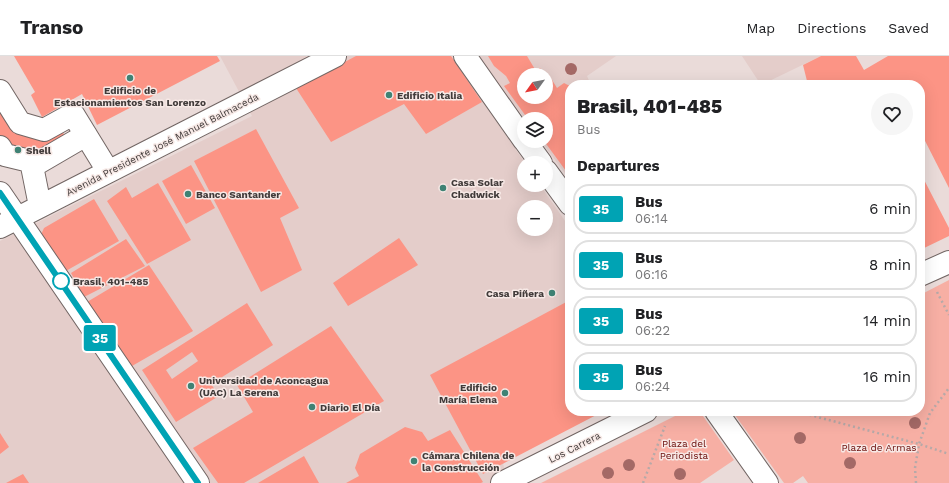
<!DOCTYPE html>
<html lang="en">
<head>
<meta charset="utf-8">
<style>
  :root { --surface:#fff; --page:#f6f6f6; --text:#202124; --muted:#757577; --line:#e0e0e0 }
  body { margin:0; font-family:"Work Sans",sans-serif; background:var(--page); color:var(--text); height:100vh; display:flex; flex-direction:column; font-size:15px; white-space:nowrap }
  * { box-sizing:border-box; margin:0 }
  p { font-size:13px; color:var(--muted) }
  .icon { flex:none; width:22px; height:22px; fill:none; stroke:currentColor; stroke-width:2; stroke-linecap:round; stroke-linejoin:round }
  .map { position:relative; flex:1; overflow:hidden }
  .side { position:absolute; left:565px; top:24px; width:360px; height:336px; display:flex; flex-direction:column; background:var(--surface); border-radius:16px; box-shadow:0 4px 16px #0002 }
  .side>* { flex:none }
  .badge { padding:0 8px; border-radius:3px; font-size:14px; line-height:26px }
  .needle { width:26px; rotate:237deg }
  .buttons { position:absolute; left:517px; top:12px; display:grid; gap:8px }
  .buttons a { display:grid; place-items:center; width:36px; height:36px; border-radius:50%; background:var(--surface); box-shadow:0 4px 16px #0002; font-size:20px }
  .map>.badge { position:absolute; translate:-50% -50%; box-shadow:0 0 0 2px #fff }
  h2 { padding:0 12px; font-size:15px; line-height:36px }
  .round { display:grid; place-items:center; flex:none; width:42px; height:42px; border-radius:21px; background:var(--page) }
  .headline { display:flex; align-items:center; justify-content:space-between; height:68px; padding:0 12px }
  h1 { font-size:19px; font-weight:800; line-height:30px }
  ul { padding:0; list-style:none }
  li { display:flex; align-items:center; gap:12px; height:50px; margin:0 8px 6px; padding:0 4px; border:2px solid var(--line); border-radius:16px }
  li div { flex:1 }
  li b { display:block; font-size:15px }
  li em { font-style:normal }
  li .badge { min-width:44px; font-weight:700; text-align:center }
  header { display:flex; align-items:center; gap:24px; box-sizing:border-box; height:56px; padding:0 20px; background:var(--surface); border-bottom:1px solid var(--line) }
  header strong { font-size:19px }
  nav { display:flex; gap:22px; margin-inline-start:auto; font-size:14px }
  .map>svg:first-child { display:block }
  .built { fill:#e4cdca; fill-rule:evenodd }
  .green { fill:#f7afa4 }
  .building { fill:#fc9485; fill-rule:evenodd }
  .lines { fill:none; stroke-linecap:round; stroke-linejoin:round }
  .minor-casing { stroke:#726664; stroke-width:24 }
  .path { stroke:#b6a9a8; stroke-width:2.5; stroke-dasharray:2 3; stroke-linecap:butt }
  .minor { stroke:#fff; stroke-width:22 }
  .tree { fill:#a46966 }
  .line-casing { stroke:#fff; stroke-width:9 }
  .line { stroke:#00a3b4; stroke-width:6 }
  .poi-dot { fill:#3f8274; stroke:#f7e9e6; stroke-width:1.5 }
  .stop-dot { fill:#fff; stroke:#00a3b4; stroke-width:2 }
  .labels { text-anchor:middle; stroke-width:3; stroke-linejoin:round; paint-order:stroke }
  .poi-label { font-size:10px; font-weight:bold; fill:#413b3a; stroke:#f7e9e6; text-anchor:start }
  .street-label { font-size:10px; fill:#413b3a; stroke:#f7e9e6 }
  .stop-label { font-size:10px; font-weight:bold; fill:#413b3a; stroke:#f7e9e6; text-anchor:start }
  .park-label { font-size:10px; fill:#6a0b08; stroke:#f7e9e6 }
</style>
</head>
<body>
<header>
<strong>Transo</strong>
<nav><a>Map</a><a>Directions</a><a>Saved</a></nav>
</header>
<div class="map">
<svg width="949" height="427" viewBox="0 0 949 427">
  <rect width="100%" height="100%" fill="#eadbd9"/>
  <!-- built -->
  <path class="built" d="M220,0H616L587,20L591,29H570V124L541,85H546V63H525L509,42L483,46L525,107L524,129H540L570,172V355L503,408L509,427H0V185L252,60ZM524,19H546V41H524ZM524,151H546V173H524Z
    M742,0H821L761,29Z"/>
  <!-- green -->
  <path class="green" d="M949,224V427H808L803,420L793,427H784L732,355H920V239Z
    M683,356H696L703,360L734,404L700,427H541Z"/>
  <!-- building -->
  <path class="building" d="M14,0H217L220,5L97,69L82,38L42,61L31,39L35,36Z
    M356,0H451L482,46L426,78L404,48L331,86L296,32Z
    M488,0H527L536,15L540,12L545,19H524V41H546V21L549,19L557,32L564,27L570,30V115H566L544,85H546V63H528L504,30L510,27L506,20L494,10Z
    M821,0H856L864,14L888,0H949V132L920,75V29H808L803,9Z
    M0,55L13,75L44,82L61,73L75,98L0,105Z
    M256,73L299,152L280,162L302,214L261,236L194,105Z
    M191,109L215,152L186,168L162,125Z
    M920,116L949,172V180L920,194Z
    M158,127L191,184L147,208L107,145L126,131L132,142Z
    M94,143L119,185L64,216L40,181L44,172Z
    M399,182L418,209L348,250L333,227Z
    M126,183L145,210L84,241L71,217Z
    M149,209L193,275L132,310L87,246Z
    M570,244V355H604L483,418L430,319Z
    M247,247L273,289L211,328L219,340L176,366L142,314ZM192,296L198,305L172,323L166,314Z
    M331,270L384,345L244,427H218L193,392L253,356L237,329Z
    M405,371L422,376L428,385L450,374L483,426L481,427H346L359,420L355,412L360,398Z
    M0,377L9,391L0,398Z
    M304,400L319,427H258Z
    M23,418L29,427H6Z"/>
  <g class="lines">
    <!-- minor casing -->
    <g class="minor-casing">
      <path id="minor" d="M465,0L524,84
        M0,35L20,67L44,74L73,58L108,115
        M525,85L541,107
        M0,91L5,99L38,107L86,79
        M31,105L40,150
        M546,115L570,148
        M0,137L198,427
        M0,171L335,0
        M920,219L949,206
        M716,355L767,427
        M502,427L646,355"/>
    </g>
    <!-- path -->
    <path class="path" d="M937,236L949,259
      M795,355L919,388L949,398
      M643,427L665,370
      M916,427L915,412L919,388L930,357L949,332"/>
    <!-- minor -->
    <use href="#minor" class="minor"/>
  </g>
  <!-- trees -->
  <g class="tree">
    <circle cx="571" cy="13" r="6"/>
    <circle cx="915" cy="367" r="6"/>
    <circle cx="800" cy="382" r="6"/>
    <circle cx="850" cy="407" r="6"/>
    <circle cx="629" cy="409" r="6"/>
    <circle cx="608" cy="417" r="6"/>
    <circle cx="680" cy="418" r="6"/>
  </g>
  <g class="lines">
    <!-- line casing -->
    <g class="line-casing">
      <path id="line" d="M0,137L198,427"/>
    </g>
    <!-- line -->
    <use href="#line" class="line"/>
  </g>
  <!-- markers -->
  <g class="poi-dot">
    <circle cx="130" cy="22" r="4"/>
    <circle cx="389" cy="39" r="4"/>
    <circle cx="18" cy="94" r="4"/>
    <circle cx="443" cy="132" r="4"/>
    <circle cx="188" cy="138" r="4"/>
    <circle cx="552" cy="237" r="4"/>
    <circle cx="191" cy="330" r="4"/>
    <circle cx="505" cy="337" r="4"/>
    <circle cx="312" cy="351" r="4"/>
    <circle cx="414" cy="405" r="4"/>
  </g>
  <circle class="stop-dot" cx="61" cy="225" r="8"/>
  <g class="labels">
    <!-- poi labels -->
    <g class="poi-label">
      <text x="130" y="38" text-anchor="middle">Edificio de<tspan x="130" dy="12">Estacionamientos San Lorenzo</tspan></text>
      <text x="397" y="43">Edificio Italia</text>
      <text x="26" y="98">Shell</text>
      <text x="451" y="130">Casa Solar<tspan x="451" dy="12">Chadwick</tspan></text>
      <text x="196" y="142">Banco Santander</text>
      <text x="544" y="241" text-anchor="end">Casa Piñera</text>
      <text x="199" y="328">Universidad de Aconcagua<tspan x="199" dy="12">(UAC) La Serena</tspan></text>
      <text x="497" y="335" text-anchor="end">Edificio<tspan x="497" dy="12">María Elena</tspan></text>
      <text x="320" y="355">Diario El Día</text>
      <text x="422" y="403">Cámara Chilena de<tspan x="422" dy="12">la Construcción</tspan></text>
    </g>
    <!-- street labels -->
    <g class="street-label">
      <text transform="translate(162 88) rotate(-27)" y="4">Avenida Presidente José Manuel Balmaceda</text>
      <text transform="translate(574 391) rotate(-27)" y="4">Los Carrera</text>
    </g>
    <!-- stop labels -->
    <g class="stop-label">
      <text x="73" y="229">Brasil, 401-485</text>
    </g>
    <!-- park labels -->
    <g class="park-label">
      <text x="684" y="391">Plaza del<tspan x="684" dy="12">Periodista</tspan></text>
      <text x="879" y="395">Plaza de Armas</text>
    </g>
  </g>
</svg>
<div class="buttons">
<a><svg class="needle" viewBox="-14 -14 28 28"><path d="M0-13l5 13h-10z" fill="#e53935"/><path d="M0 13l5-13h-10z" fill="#757577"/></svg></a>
<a><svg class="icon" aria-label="layers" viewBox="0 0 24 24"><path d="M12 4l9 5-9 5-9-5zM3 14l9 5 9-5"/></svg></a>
<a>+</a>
<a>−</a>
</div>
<b class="badge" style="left:100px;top:282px;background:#00a3b4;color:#fff">35</b>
<section class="side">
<div class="headline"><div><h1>Brasil, 401-485</h1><p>Bus</p></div><a class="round"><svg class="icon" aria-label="heart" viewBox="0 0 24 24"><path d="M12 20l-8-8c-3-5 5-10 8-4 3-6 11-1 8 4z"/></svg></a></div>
<h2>Departures</h2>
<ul>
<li><span class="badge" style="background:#00a3b4;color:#fff">35</span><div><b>Bus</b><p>06:14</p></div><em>6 min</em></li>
<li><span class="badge" style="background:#00a3b4;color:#fff">35</span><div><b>Bus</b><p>06:16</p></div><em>8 min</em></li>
<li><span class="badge" style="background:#00a3b4;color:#fff">35</span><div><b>Bus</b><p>06:22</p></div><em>14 min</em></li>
<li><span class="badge" style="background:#00a3b4;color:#fff">35</span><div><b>Bus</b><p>06:24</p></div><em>16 min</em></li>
</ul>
</section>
</div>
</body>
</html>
